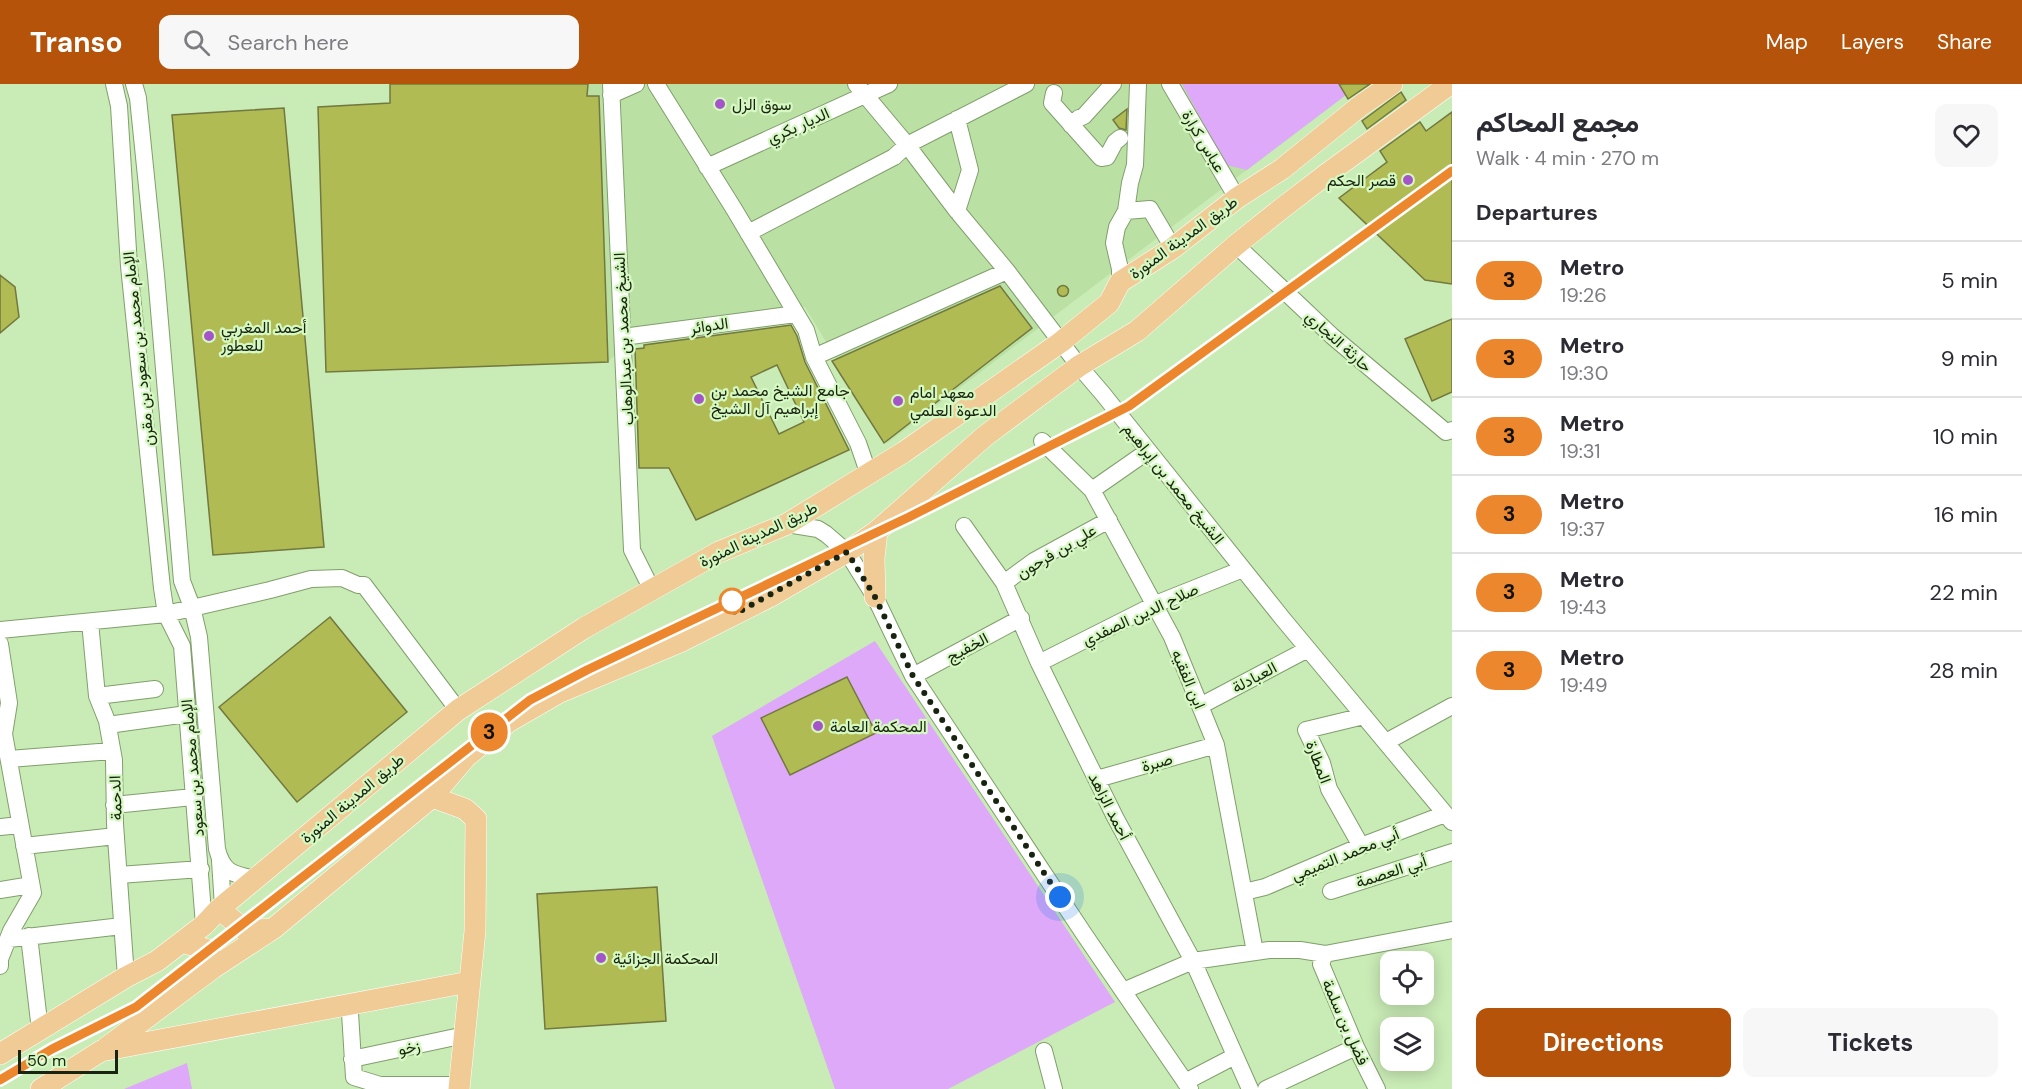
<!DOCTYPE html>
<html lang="en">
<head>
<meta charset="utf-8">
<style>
  :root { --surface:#fff; --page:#f7f7f7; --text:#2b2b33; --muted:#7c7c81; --line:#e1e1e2; --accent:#b45309 }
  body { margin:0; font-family:"DM Sans",Vazirmatn,sans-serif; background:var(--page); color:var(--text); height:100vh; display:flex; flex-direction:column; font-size:22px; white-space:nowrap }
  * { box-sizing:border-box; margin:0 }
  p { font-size:20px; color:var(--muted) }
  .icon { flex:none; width:33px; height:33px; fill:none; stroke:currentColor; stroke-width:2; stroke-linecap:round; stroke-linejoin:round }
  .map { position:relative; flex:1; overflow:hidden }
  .panel { display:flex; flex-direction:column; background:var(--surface); width:570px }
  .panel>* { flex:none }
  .badge { padding:0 12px; border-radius:20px; font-size:21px; line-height:39px }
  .buttons { position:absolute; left:1380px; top:867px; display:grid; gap:12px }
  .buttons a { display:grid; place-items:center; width:54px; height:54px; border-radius:12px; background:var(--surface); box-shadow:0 3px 15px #0003; font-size:30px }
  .scale { position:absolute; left:18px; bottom:15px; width:100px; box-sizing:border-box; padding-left:6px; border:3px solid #182410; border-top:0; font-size:16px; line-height:21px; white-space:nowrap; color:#182410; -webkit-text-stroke:4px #d6f8c2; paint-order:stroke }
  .you { position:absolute; width:30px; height:30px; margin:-15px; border:4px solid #fff; border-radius:50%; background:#1a73e8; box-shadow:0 0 0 9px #1a73e833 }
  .map>.badge { position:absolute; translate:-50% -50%; box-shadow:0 0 0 3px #fff }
  h2 { padding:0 24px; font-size:22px; line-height:54px }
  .round { display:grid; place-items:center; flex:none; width:63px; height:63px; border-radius:12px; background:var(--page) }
  .summary { display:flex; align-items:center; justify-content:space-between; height:102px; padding:0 24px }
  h1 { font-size:28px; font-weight:700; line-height:45px }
  .action { display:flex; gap:12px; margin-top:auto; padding:12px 24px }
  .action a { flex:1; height:69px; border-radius:12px; background:var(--accent); color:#fff; font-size:24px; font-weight:700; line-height:69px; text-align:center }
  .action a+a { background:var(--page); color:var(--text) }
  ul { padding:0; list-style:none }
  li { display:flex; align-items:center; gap:18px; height:78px; padding:0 24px; border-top:2px solid var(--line) }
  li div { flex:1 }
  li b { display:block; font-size:22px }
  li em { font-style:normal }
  li .badge { min-width:66px; font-weight:700; text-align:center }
  header { display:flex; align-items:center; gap:36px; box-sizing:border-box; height:84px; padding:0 30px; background:var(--accent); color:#fff }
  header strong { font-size:28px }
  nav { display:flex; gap:33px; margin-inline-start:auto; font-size:21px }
  .search { width:420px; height:54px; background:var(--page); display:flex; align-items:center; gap:15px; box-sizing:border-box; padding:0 21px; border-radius:12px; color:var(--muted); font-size:22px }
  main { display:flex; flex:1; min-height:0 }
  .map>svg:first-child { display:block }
  .built { fill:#bbe0a4 }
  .green { fill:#dda9f8 }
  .building { fill:#b1bb53; stroke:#72783f; stroke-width:1.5; fill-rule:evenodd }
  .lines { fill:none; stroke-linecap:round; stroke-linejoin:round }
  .minor-casing { stroke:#809f6c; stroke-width:18 }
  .major-casing { stroke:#fff; stroke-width:22 }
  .minor { stroke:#fff; stroke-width:16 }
  .major { stroke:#f0cb95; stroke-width:21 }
  .rail-casing { stroke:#405135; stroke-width:6 }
  .rail { stroke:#d6f8c2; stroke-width:4; stroke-dasharray:11; stroke-linecap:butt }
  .line-casing { stroke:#fff; stroke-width:14 }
  .line { stroke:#ed872d; stroke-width:9 }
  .walk { stroke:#182410; stroke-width:6; stroke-dasharray:0 10.8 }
  .poi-dot { fill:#a456c8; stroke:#d6f8c2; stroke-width:2 }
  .stop-dot { fill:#fff; stroke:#ed872d; stroke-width:3 }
  .labels { text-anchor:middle; stroke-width:4.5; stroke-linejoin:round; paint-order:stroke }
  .poi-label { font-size:16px; fill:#182410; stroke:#d6f8c2; text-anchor:start }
  .street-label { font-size:16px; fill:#182410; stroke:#d6f8c2 }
</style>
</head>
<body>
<header>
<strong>Transo</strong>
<div class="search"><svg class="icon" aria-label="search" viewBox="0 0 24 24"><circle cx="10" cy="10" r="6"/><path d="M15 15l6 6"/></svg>Search here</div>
<nav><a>Map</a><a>Layers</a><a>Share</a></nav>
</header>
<main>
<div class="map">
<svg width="1452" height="1005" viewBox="0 0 1452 1005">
  <rect width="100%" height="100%" fill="#c9ebb5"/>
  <!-- built -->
  <path class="built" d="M588,0H1360L887,359L805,223L639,246L608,278L599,12H587Z"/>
  <!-- green -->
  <path class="green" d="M1182,0H1339L1346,11L1247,86L1226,81Z
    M875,557L1115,918L948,1005H835L712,652Z
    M187,979L192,1005H124Z"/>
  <!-- building -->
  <path class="building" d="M390,0H588L587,12H599L608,278L326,288L318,23L390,19Z
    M1339,0H1370L1348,15Z
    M1401,8L1406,16L1367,45L1362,37Z
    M284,24L324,463L213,471L172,31Z
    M1127,25L1126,46L1119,44L1113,36Z
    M1452,28V200L1425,196L1339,114L1387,78L1380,67L1420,38L1426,47Z
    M0,191L15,203L19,233L0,249Z
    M1057.5 207a5.5 5.5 0 1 1 11 0a5.5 5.5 0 1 1-11 0Z
    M1000,202L1032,244L884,359L832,277Z
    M1452,235V308L1432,317L1405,255Z
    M791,241L797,252L805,278L849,366L696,436L669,384H639L635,265L644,264V261ZM777,281L804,338L779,350L751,293Z
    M330,533L407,628L297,718L219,623Z
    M847,593L876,649L790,691L761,634Z
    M657,803L666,937L545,945L537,810Z"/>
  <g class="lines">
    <!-- minor casing -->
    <g class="minor-casing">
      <path id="minor" d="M114,0L119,22L129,182L162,504L166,530L182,562L204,841
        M134,0L138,14L156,191L182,497L192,523L199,553L217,765C223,789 233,790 255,795
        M611,0L632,466L652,506
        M656,0L734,125L806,246L814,273L858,359L869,391
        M856,0L907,61L957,127L1007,187L1079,282L1103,310L1283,535L1452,738
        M1170,0L1237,114
        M1054,9L1052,19L1101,74L1107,73L1115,58L1120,54
        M611,11L636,0
        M957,35L970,86L957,127
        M1071,41L1079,34L1084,32L1113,0
        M707,83L889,0
        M1126,127L1150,125L1173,164
        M748,149L894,73L907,61L1026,0
        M1236,161L1332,252L1446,348L1452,346
        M1120,198V185L1114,159L1117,143L1126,127L1130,99L1135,81L1138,0
        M623,253L796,230
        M814,273L1007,187
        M1042,357L1092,406L1172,553L1216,661L1255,868
        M1092,406L1148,367
        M787,440L818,445L826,450L847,468L875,513L913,592L1084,850L1190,1005
        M964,442L1004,499L1039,579L1115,733L1193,877L1250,1005
        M1004,499L1034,477L1109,436
        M90,538L97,612L107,637L114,676L115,740L126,893
        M0,546L166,530L270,506L311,495L342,494L358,501H364L458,626
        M0,560L9,619L4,650L33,809L11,847L0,875V882
        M1039,579L1158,519L1243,485
        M913,592L1021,534
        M97,612L155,605
        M1200,622L1308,565
        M108,641L187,630
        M1386,658L1452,622
        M9,675L112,667
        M1097,695L1216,661
        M114,721L193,713
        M0,743L20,741
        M24,762L116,752
        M1361,762L1329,705L1322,679L1306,646L1364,632
        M220,777L223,822
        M119,791L201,785
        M0,806L31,801
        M1331,807L1452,768
        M1244,808L1265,803L1356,764L1445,730
        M29,852L40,946
        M9,855L122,842
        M1325,870L1321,880L1356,963L1377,1005
        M1123,907L1193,877L1269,866H1300L1325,870L1452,846
        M350,929L354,993L380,1001H459
        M1044,967L1054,1005
        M352,975L465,951
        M1185,998L1235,972
        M1266,1005L1356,963"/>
    </g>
    <!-- major casing -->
    <g class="major-casing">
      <path id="major" d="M875,513L874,474L877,447
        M432,713L465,725L476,735L475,847L459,1005
        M219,825L246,847L270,845
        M213,884L274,844L432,713L466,673L508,638L560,608L682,557L771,512L847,468L877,447L985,352L1079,282L1137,247L1236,161L1281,125L1324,92L1450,0
        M106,964L213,884L208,866L182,858
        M0,970L126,893L157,877L204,841L219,825L458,626L584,544L719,468L787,440L904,368L1061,258L1109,219L1120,198L1173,164L1237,114L1282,85L1360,22L1392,0
        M41,1005L101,967L469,898"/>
    </g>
    <!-- minor -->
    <use href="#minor" class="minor"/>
    <!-- major -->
    <use href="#major" class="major"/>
    <!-- rail casing -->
    <g class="rail-casing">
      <path id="rail" d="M0,996L52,965"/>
    </g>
    <!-- rail -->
    <use href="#rail" class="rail"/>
  </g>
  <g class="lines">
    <!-- line casing -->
    <g class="line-casing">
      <path id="line" d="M0,996L52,965L136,923L530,616L587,586L909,433L1129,322L1452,87"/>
    </g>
    <!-- line -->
    <use href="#line" class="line"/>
    <!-- walk -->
    <path class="walk" d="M732,517L735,530L847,468L875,513L913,592L1060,813"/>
  </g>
  <!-- markers -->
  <g class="poi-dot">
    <circle cx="720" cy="20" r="6"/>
    <circle cx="1408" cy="96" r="6"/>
    <circle cx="209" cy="252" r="6"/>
    <circle cx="699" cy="315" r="6"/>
    <circle cx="898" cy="317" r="6"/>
    <circle cx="818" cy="642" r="6"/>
    <circle cx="601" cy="874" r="6"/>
  </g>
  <circle class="stop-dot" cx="732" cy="517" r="12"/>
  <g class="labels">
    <!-- poi labels -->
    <g class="poi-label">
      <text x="732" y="26">سوق الزل</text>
      <text x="1396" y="102" text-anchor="end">قصر الحكم</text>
      <text x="221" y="249">أحمد المغربي<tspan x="221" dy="18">للعطور</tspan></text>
      <text x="711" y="312">جامع الشيخ محمد بن<tspan x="711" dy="18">إبراهيم آل الشيخ</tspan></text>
      <text x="910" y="314">معهد امام<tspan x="910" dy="18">الدعوة العلمي</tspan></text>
      <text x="830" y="648">المحكمة العامة</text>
      <text x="613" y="880">المحكمة الجزائية</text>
    </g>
    <!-- street labels -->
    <g class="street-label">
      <text transform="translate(798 41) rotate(-24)" y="6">الديار بكري</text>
      <text transform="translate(1204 57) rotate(59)" y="6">عباس كرارة</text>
      <text transform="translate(1183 153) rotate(-36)" y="6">طريق المدينة المنورة</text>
      <text transform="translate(709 241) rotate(-8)" y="6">الدوائر</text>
      <text transform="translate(623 255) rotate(-93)" y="6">الشيخ محمد بن عبدالوهاب</text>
      <text transform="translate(1339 257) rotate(42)" y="6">حارثة النجاري</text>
      <text transform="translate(138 265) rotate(-96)" y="6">الإمام محمد بن سعود بن مقرن</text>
      <text transform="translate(1174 399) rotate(51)" y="6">الشيخ محمد بن إبراهيم</text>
      <text transform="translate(758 450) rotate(-26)" y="6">طريق المدينة المنورة</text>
      <text transform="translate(1056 467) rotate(-31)" y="6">علي بن فرحون</text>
      <text transform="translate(1140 530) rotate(-25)" y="6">صلاح الدين الصفدي</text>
      <text transform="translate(967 563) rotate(-28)" y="6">الخفيج</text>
      <text transform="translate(1254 593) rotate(-28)" y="6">العبادلة</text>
      <text transform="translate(1189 595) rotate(67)" y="6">ابن الفقيه</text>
      <text transform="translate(1157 678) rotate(-16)" y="6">صبرة</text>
      <text transform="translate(1319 678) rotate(69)" y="6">المطارة</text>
      <text transform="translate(192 684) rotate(-95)" y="6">الإمام محمد بن سعود</text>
      <text transform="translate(115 714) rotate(-92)" y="6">الدحمة</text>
      <text transform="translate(352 714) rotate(-40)" y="6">طريق المدينة المنورة</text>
      <text transform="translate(1110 722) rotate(63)" y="6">أحمد الزاهد</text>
      <text transform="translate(1345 770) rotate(-22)" y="6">أبي محمد التميمي</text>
      <text transform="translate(1391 787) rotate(-18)" y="6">أبي العصمة</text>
      <text transform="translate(1346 938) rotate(66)" y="6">فضل بن سلمة</text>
      <text transform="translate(409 963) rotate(-12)" y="6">زخو</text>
    </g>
  </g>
</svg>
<div class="buttons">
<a><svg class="icon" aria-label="locate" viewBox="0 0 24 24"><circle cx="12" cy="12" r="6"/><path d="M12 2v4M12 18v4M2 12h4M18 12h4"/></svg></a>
<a><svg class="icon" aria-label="layers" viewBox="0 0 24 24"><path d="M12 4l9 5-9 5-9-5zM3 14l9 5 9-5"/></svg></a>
</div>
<div class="scale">50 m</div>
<div class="you" style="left:1060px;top:813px"></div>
<b class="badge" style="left:489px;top:648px;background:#ed872d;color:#111">3</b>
</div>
<section class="panel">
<div class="summary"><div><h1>مجمع المحاكم</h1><p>Walk · 4 min · 270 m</p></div><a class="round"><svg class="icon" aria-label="heart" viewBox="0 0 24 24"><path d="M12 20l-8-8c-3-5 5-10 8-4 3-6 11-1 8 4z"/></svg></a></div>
<h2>Departures</h2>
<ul>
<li><span class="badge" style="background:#ed872d;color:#111">3</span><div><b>Metro</b><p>19:26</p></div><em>5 min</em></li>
<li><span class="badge" style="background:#ed872d;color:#111">3</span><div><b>Metro</b><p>19:30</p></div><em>9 min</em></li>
<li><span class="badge" style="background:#ed872d;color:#111">3</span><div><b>Metro</b><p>19:31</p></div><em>10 min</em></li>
<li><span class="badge" style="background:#ed872d;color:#111">3</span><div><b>Metro</b><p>19:37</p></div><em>16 min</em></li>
<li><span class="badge" style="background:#ed872d;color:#111">3</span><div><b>Metro</b><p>19:43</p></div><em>22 min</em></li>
<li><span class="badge" style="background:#ed872d;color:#111">3</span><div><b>Metro</b><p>19:49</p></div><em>28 min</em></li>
</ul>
<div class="action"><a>Directions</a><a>Tickets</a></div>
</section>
</main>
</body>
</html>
